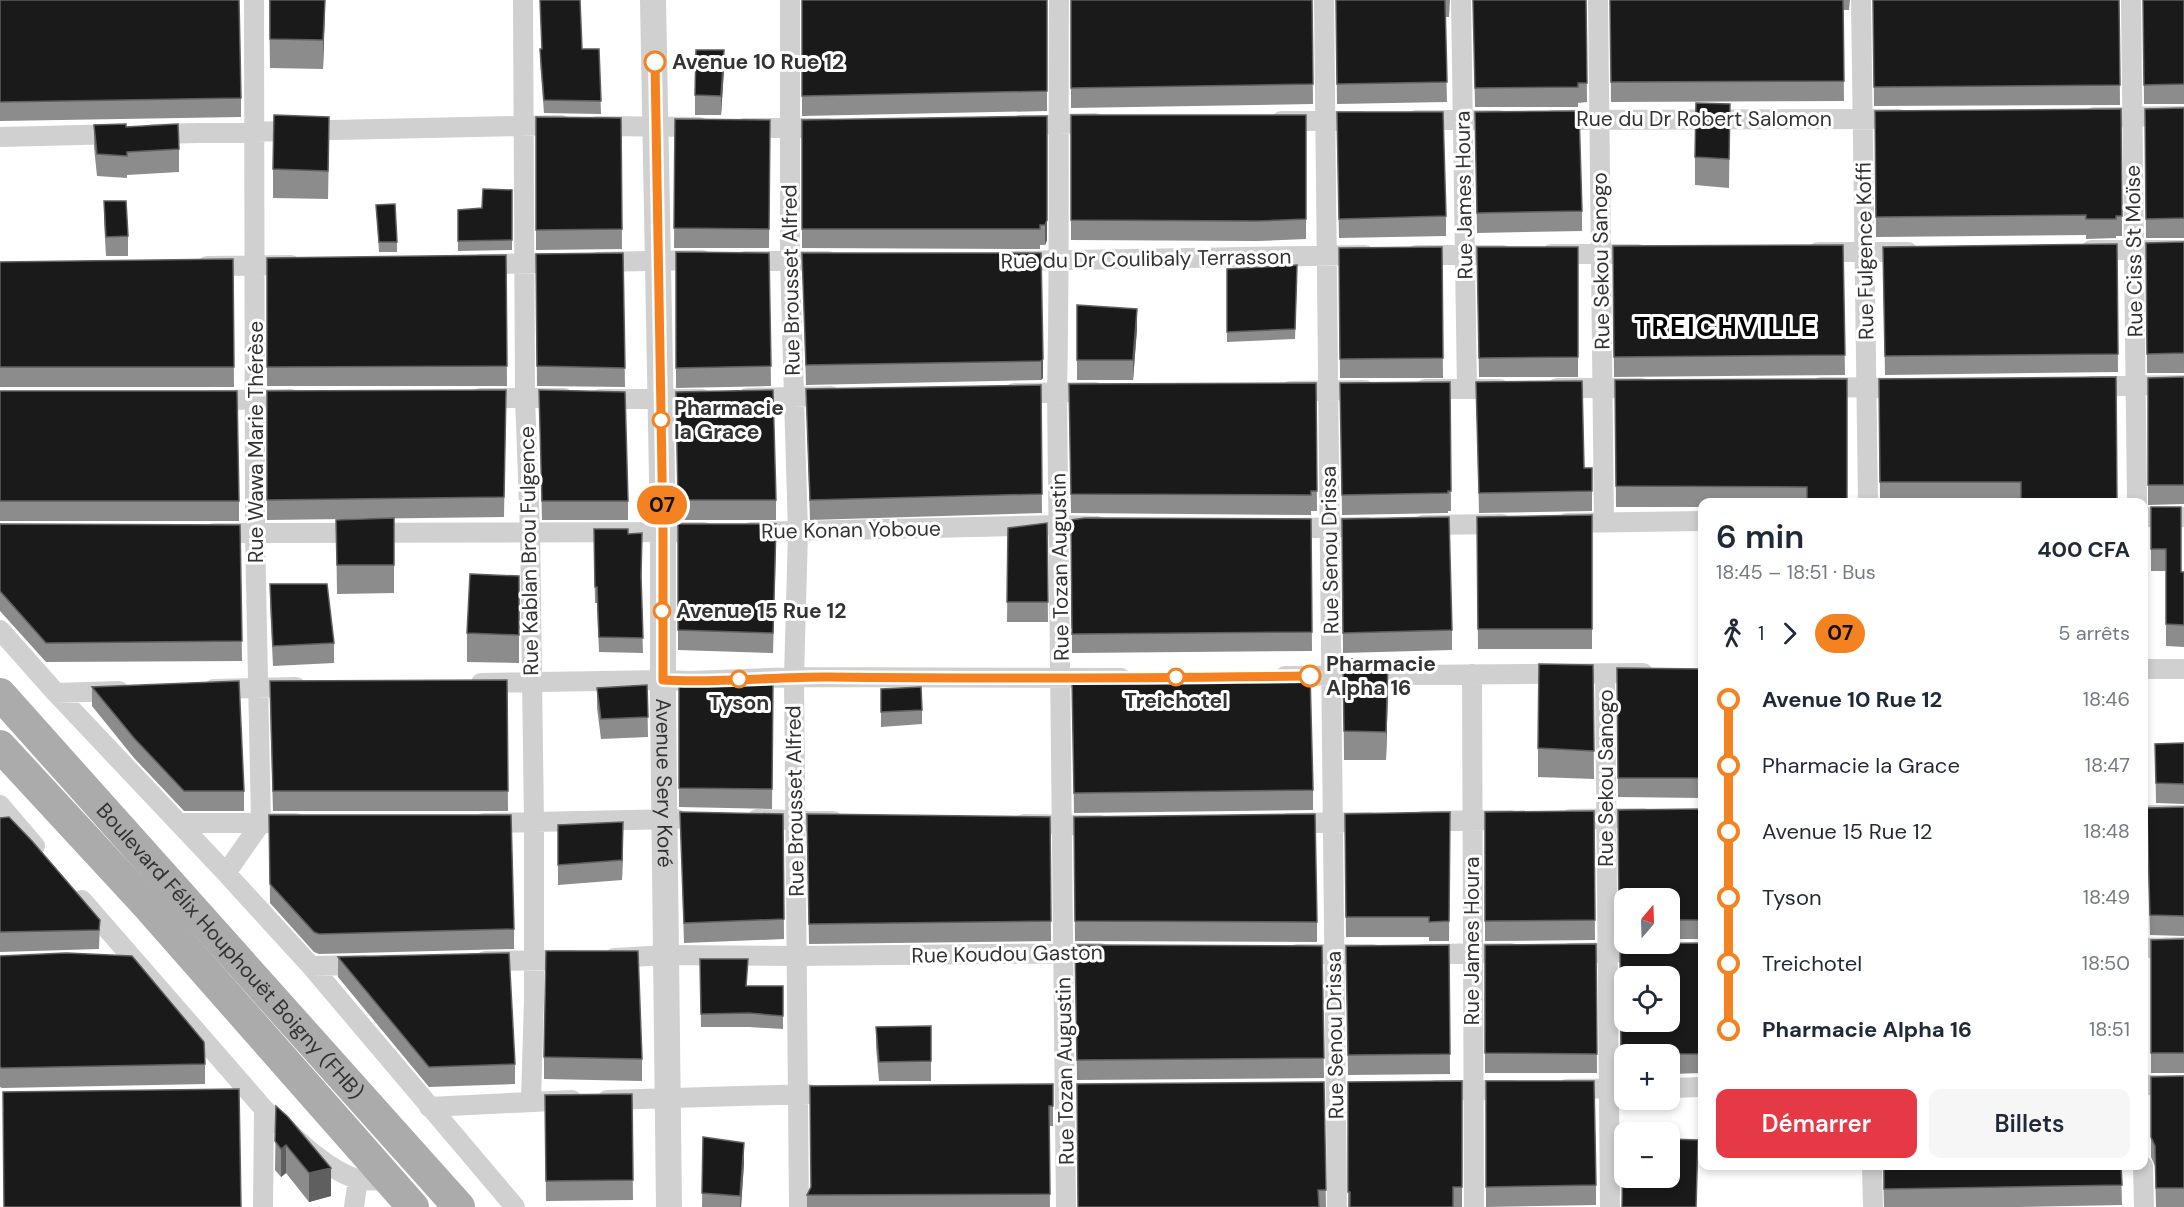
<!DOCTYPE html>
<html lang="fr">
<head>
<meta charset="utf-8">
<style>
  :root { --surface:#fff; --page:#f6f6f7; --text:#1f2937; --muted:#747a83; --accent:#e63946 }
  body { margin:0; font-family:"DM Sans",sans-serif; background:var(--page); color:var(--text); height:100vh; display:flex; flex-direction:column; font-size:22px; white-space:nowrap }
  * { box-sizing:border-box; margin:0 }
  p { font-size:20px; color:var(--muted) }
  .icon { flex:none; width:33px; height:33px; fill:none; stroke:currentColor; stroke-width:2; stroke-linecap:round; stroke-linejoin:round }
  .map { position:relative; flex:1; overflow:hidden }
  .details { position:absolute; left:1698px; top:498px; width:450px; height:672px; display:flex; flex-direction:column; background:var(--surface); border-radius:12px; box-shadow:0 3px 9px #0003 }
  .details>* { flex:none }
  .badge { padding:0 12px; border-radius:20px; font-size:21px; line-height:39px }
  .needle { width:39px; rotate:19deg }
  .tools { position:absolute; left:1614px; top:888px; display:grid; gap:12px }
  .tools a { display:grid; place-items:center; width:66px; height:66px; border-radius:12px; background:var(--surface); box-shadow:0 3px 9px #0003; font-size:30px }
  .map>.badge { position:absolute; translate:-50% -50%; box-shadow:0 0 0 3px #fff }
  .legs { display:flex; align-items:center; gap:9px; height:66px; padding:0 18px; font-size:20px }
  .legs p { margin-inline-start:auto }
  .summary { display:flex; align-items:center; justify-content:space-between; height:102px; padding:0 18px }
  h1 { font-size:33px; font-weight:600; line-height:45px }
  .primary-button { display:flex; gap:12px; margin-top:auto; padding:12px 18px }
  .primary-button a { flex:1; height:69px; border-radius:12px; background:var(--accent); color:#fff; font-size:24px; font-weight:600; line-height:69px; text-align:center }
  .primary-button a+a { background:var(--page); color:var(--text) }
  ul { padding:0 18px; list-style:none }
  li { display:flex; align-items:center; gap:21px; height:66px; font-size:22px }
  li i { display:grid; place-items:center; width:9px; height:100%; margin:0 8px; background:currentColor }
  li i::after { content:''; width:15px; height:15px; margin:-8px; border:4px solid; border-radius:50%; background:var(--surface) }
  li p { margin-inline-start:auto }
  li:first-child i { background:linear-gradient(#0000 50%,currentColor 0) }
  li:last-child i { background:linear-gradient(currentColor 50%,#0000 0) }
  .map>svg:first-child { display:block }
  .lines { fill:none; stroke-linecap:round; stroke-linejoin:round }
  .minor { stroke:#d0d0d0; stroke-width:20 }
  .tertiary { stroke:#d0d0d0; stroke-width:26 }
  .primary { stroke:#ababab; stroke-width:32 }
  .wall { fill:#8c8c8c }
  .shaded-wall { fill:#5f5f5f }
  .building { fill:#1a1a1a; stroke:#5f5f5f; stroke-width:1.5; fill-rule:evenodd }
  .line-1-casing { stroke:#fff; stroke-width:14 }
  .line-1 { stroke:#f58220; stroke-width:9 }
  .stop-1-dot { fill:#fff; stroke:#f58220; stroke-width:3 }
  .labels { text-anchor:middle; stroke-width:6; stroke-linejoin:round; paint-order:stroke }
  .stop-label { font-size:21px; font-weight:bold; fill:#333; stroke:#fff; text-anchor:start }
  .street-label { font-size:21px; fill:#333; stroke:#fff }
  .district-label { font-size:27px; font-weight:bold; letter-spacing:1.5px; fill:#000; stroke:#fff }
</style>
</head>
<body>
<div class="map">
<svg width="2184" height="1207" viewBox="0 0 2184 1207">
  <rect width="100%" height="100%" fill="#fff"/>
  <g class="lines">
    <!-- minor -->
    <path class="minor" d="M523,0L525,398L530,531L534,823V999L531,1101
      M790,0V261L798,532L794,677L799,1207
      M1059,0C1058,131 1060,261 1057,392L1066,1207
      M1324,0L1337,1207
      M1461,0L1467,389
      M1598,0L1604,523
      M1861,0L1868,502
      M2131,0L2137,502
      M2094,117L2184,116
      M1416,120H1500
      M1554,120L1899,119
      M1281,121H1362
      M1020,125L1095,123
      M597,126L699,127
      M744,128H828
      M153,134L561,125
      M0,137L121,134
      M2091,250H2184
      M1818,252H1908
      M1551,254H1638
      M1416,255H1503
      M744,261H828
      M1014,261L1365,255
      M597,262L702,260
      M480,264L561,263
      M207,266L291,265
      M2091,386L2184,385
      M1821,387L1905,388
      M1557,388H1641
      M1425,389H1500
      M1290,391L1365,390
      M1014,393L1095,392
      M480,398H564
      M747,398L831,396
      M600,399H702
      M213,400L291,399
      M2144,517H2184
      M1567,523L1702,521
      M1423,525L1502,524
      M1285,528L1367,527
      M751,532L1059,525L1097,526
      M214,533L704,532
      M0,630L56,693L226,873L311,966L515,1207
      M2144,669H2184
      M1472,674L1474,1207
      M1605,674L1610,1207
      M1285,676L1643,673
      M481,683L663,680L690,681L794,677L1121,678
      M214,689L296,687
      M56,693L119,691
      M0,805L35,846
      M2144,815H2184
      M757,819L833,821
      M1570,819L1643,818
      M1423,821L1511,820
      M179,823H296
      M484,823L677,819
      M1288,823L1370,822
      M1024,824L1100,825
      M226,873L261,823L255,534L254,0
      M82,900L264,1109C289,1132 324,1169 357,1179C367,1182 380,1180 390,1180
      M2144,948L2184,947
      M1570,953L1646,952
      M1297,954H1373
      M1423,954L1511,953
      M614,958L667,955L797,956L1100,953
      M485,961L572,960
      M311,966L365,965
      M2144,1085H2184
      M1670,1088L1702,1087
      M1567,1089L1624,1088
      M1435,1090H1511
      M607,1100L809,1094
      M429,1107L572,1100
      M1872,1166L1873,1207
      M2143,1166L2144,1207
      M263,1207L264,1109
      M354,1207L358,1179"/>
    <!-- tertiary -->
    <path class="tertiary" id="s1" d="M653,0L663,531V701L669,1207"/>
    <!-- primary -->
    <g class="primary">
      <path id="s2" d="M0,694L459,1207"/>
      <path d="M0,746L147,905L413,1207"/>
    </g>
  </g>
  <!-- wall -->
  <path class="wall" d="M0,0L241,98V117L0,121Z
    M269,0H325L323,69L270,68Z
    M540,0L582,49H599L601,114L544,113L540,62V49H542Z
    M802,0H1047V111L802,116Z
    M1071,0H1312L1313,104L1071,108Z
    M1336,0H1450L1449,17H1445L1447,102L1337,104Z
    M1473,0H1586L1587,102L1578,103V107H1475Z
    M1610,0H1850L1849,10H1843L1844,101L1611,102Z
    M1873,0H2119L2120,105L1874,106Z
    M2143,0H2184V104H2144Z
    M724,70L721,115H695V95Z
    M1730,104L1729,188L1695,185V157Z
    M2184,108V238H2146L2145,109Z
    M2121,109L2122,236H2116V238L2086,239V235L1876,237L1875,111Z
    M1475,112L1582,211V231L1477,233Z
    M1071,115H1306V239L1258,241L1071,240Z
    M1047,116V240L1045,245H1040V249L802,248V120Z
    M536,117L621,118L622,249L536,250Z
    M675,119L770,120L769,248H674Z
    M94,125L126,127L179,149V172L127,175V178L97,176L94,147Z
    M1337,132L1446,216V236L1339,238Z
    M329,145L328,199L273,198V169Z
    M512,190V250L458,251V210L482,208Z
    M104,201L128,236V256H106L104,221Z
    M376,205L397,242V252H379Z
    M2184,242V373H2147L2146,243Z
    M2117,244L2118,372L1885,375L1883,266Z
    M1843,245L1845,375L1614,377L1613,246Z
    M1442,247L1443,378H1340L1339,248Z
    M1477,247H1578V377H1479Z
    M676,252L769,253L771,386L676,388Z
    M623,253L625,387L537,386L536,254Z
    M802,253H1041L1043,378L1041,380L806,385Z
    M506,255L507,386H267V258Z
    M233,259L234,387H0V262Z
    M1227,269L1297,275L1295,339L1227,342Z
    M1077,305L1137,329L1133,380H1077Z
    M2184,377V504L2148,505V378Z
    M1879,379L2117,502H1880Z
    M1615,380L1847,502H1702V507H1616Z
    M1450,382L1451,511H1448V513L1342,515L1340,383Z
    M1476,382L1584,468H1592V511L1479,513Z
    M1316,383L1317,511H1311V515L1071,513L1069,404Z
    M1041,385L1042,513L810,520L806,389Z
    M506,390L504,517L267,520V391Z
    M539,390L628,501V520H542Z
    M0,391L239,501V521H0Z
    M676,412L776,500V520H678Z
    M2151,507L2181,572H2184V647L2166,646V571H2151Z
    M1592,515V649H1478L1477,517Z
    M394,518V593L337,594L336,520Z
    M1311,519L1312,651L1072,653L1071,520Z
    M1342,519L1452,630V650L1343,653Z
    M1047,523L1048,622H1007L1008,528Z
    M0,524L240,525L242,661L46,662L0,611Z
    M678,524L776,544L773,653L678,650Z
    M628,534L642,549L641,585L643,653L599,652L597,603H595L594,544Z
    M519,576V663L467,662V633Z
    M270,584L334,643V663L273,666L270,604Z
    M1343,659L1388,687L1386,760H1344Z
    M1593,665L1594,779L1538,777V748Z
    M1617,668L1702,669V798L1618,797Z
    M679,678L773,680L772,809L679,807Z
    M1072,679L1313,790V810L1074,813Z
    M507,680L508,811H273L270,701Z
    M647,685L648,737L601,739L597,708V688Z
    M92,687L244,791V811H184L134,758L92,706Z
    M881,689L922,710V724L881,727Z
    M2184,743V804L2156,803L2155,744Z
    M2184,807V936L2150,935L2147,808Z
    M1702,809V939H1670V898H1624V940H1619L1618,810Z
    M1594,811L1595,940L1485,941V812Z
    M680,812L783,814L784,939L684,943Z
    M1450,812L1449,941H1429V937H1346L1345,814Z
    M807,814L1050,817L1051,941L809,944Z
    M269,815L514,929V949L319,954L314,952L270,903Z
    M1074,817L1317,922V942L1075,941Z
    M0,818L100,920L99,949L0,952Z
    M558,825L623,842L622,880L558,885Z
    M2184,939V1073H2151V940Z
    M1702,943V1073L1670,1074V1054H1624V1074H1621L1620,944Z
    M1596,944L1597,1073H1485V945Z
    M1075,945L1322,946L1324,1078L1077,1080Z
    M1449,945L1450,1074L1348,1075L1346,946Z
    M0,956L205,1064V1084L2,1088L0,1087Z
    M338,957L515,1064V1084L429,1087L338,977Z
    M700,959L747,986H783V1029L749,1027H701Z
    M931,1026V1081H879L876,1047V1027Z
    M544,1057L642,1059V1081L544,1079Z
    M2184,1076V1207H2156L2155,1166L2151,1157V1077Z
    M1462,1081V1207H1348V1082Z
    M1486,1081L1596,1185V1205L1486,1207Z
    M1324,1082L1326,1207H1078Z
    M1053,1084V1126H1049L1050,1207H807V1195Z
    M632,1094L633,1200L546,1201L545,1095Z
    M276,1106L331,1196L309,1202L286,1173L281,1177L275,1170Z
    M703,1137L744,1163L741,1207H702Z
    M1883,1166H2121L2122,1205L2018,1207H1884Z"/>
  <!-- shaded-wall -->
  <path class="shaded-wall" d="M325,0V13L323,69V40Z
    M724,50V70L721,115V96Z
    M1047,220V240L1045,245V225Z
    M1137,309V329L1133,380V360Z
    M1043,359V378L1041,380V361Z
    M1388,659V687L1386,760V732Z
    M623,822V842L622,880V860Z
    M744,1143V1163L741,1207H740Z
    M286,1145V1173L281,1177V1149Z
    M331,1168V1196L309,1202V1173Z"/>
  <!-- building -->
  <path class="building" d="M0,0H239L241,98L0,102Z
    M270,0H325L323,40L270,39Z
    M540,0H580L582,49H599L601,101L544,100L540,49H542Z
    M802,0H1047V91L802,96Z
    M1071,0H1312L1313,84L1071,88Z
    M1336,0H1445L1447,82L1337,84Z
    M1473,0H1586L1587,83H1578V87L1475,88Z
    M1610,0H1843L1844,81L1611,82Z
    M1873,0H2119L2120,85L1874,87Z
    M2143,0H2184V84L2144,85Z
    M696,50H724L721,96L695,95Z
    M1696,103L1730,104L1729,159L1695,157Z
    M2184,108V218L2146,219L2145,109Z
    M2121,109L2122,216H2116V219H2086V215L1876,217L1875,111Z
    M1579,111L1582,211L1477,213L1475,112Z
    M1337,112H1443L1446,216L1339,219Z
    M274,115L329,117L328,171L273,169Z
    M1071,115H1306V219L1258,221L1071,220Z
    M1047,116V220L1045,225H1040V229H802V120Z
    M536,117L621,118L622,229L536,230Z
    M675,119L770,120L769,229L674,228Z
    M126,124V127L178,124L179,149L127,152V156L97,154L94,125Z
    M483,189L512,190V240L458,241V210L482,208Z
    M104,201H126L128,236L106,237Z
    M395,204L397,242H379L376,205Z
    M2184,242V353L2147,354L2146,243Z
    M2117,244L2118,354L1885,356L1883,247Z
    M1843,245L1845,355L1614,357L1613,246Z
    M1442,247L1443,358L1340,359L1339,248Z
    M1477,247H1578V357L1479,358Z
    M676,252L769,253L771,366L676,368Z
    M623,253L625,368L537,366L536,254Z
    M802,253H1041L1043,359L1041,361L806,365Z
    M506,255L507,366L267,367V258Z
    M233,259L234,367H0V262Z
    M1297,265L1295,329L1227,332V269Z
    M1077,305L1137,309L1133,360H1077Z
    M2116,377L2117,502H2021V482H1880L1879,379Z
    M2184,377V485H2148V378Z
    M1847,379V502H1807V487L1616,486L1615,380Z
    M1582,381L1584,468H1592V491L1479,493L1476,382Z
    M1450,382L1451,491H1448V493L1342,495L1340,383Z
    M1316,383L1317,491H1311V495L1071,494L1069,384Z
    M1041,385L1042,494L810,500L806,389Z
    M506,390L504,497L267,500V391Z
    M539,390L625,392L628,501H542Z
    M773,390L776,500H678L676,392Z
    M0,391H237L239,501H0Z
    M2151,507H2181V572H2184V625L2166,624V549H2151Z
    M1592,515V629H1478L1477,517Z
    M1449,517L1452,630L1343,633L1342,519Z
    M394,518V565H337L336,520Z
    M1085,518L1311,519L1312,632L1072,634L1071,520Z
    M1047,523L1048,602H1007L1008,528Z
    M0,524L240,525L242,641L46,643L0,591Z
    M678,524H776L773,633L678,630Z
    M1701,526H1702V595Z
    M594,529H628V534L642,533L641,576L643,638L599,637L597,587H595Z
    M470,574L519,576V635L467,633Z
    M270,584H327L334,643L273,646Z
    M1343,659H1388L1386,732L1344,731Z
    M1539,664L1593,665L1594,751L1538,748Z
    M1617,668L1702,669V778H1618Z
    M1310,673L1313,790L1074,793L1072,679Z
    M679,678L773,680L772,789L679,788Z
    M507,680L508,791H273L270,681Z
    M239,681L244,791H184L134,738L92,687Z
    M647,685L648,717L601,719L597,688Z
    M921,687L922,710L881,712V689Z
    M2184,743V784L2156,783L2155,744Z
    M2184,807V916L2150,915L2147,808Z
    M1702,809V920H1670V898H1624V920H1619L1618,810Z
    M1594,811L1595,920L1485,921V812Z
    M680,812L783,814L784,919L684,923Z
    M1450,812L1449,921L1429,922V917H1346L1345,814Z
    M807,814L1050,817L1051,921L809,924Z
    M1315,814L1317,922L1075,921L1074,817Z
    M269,815H511L514,929L319,934L314,932L270,884Z
    M9,817L32,841L100,920L99,930L0,932V818Z
    M623,822L622,860L558,865V825Z
    M2184,939V1053H2151V940Z
    M1702,943V1054H1621L1620,944ZM1624,976H1670V1022H1624Z
    M1596,944L1597,1054L1485,1053V945Z
    M1075,945L1322,946L1324,1058L1077,1060Z
    M1449,945L1450,1054L1348,1055L1346,946Z
    M546,951H638L642,1059L544,1057Z
    M66,953L132,956L204,1042L205,1064L2,1068L0,1067V956Z
    M509,953L515,1064L429,1067L338,957Z
    M700,959H748L746,986H783V1016L749,1013L701,1014Z
    M931,1026V1061L879,1062L876,1027Z
    M2184,1076V1188H2156L2155,1146L2151,1137V1077Z
    M1462,1081V1187H1453V1207H1350V1192H1348V1082Z
    M1486,1081H1594L1596,1185L1486,1187Z
    M1324,1082L1326,1190H1318L1319,1207H1078L1077,1084Z
    M1053,1084V1106H1049L1050,1194L807,1195L811,1187L810,1086Z
    M239,1089L241,1207H4L3,1092Z
    M632,1094L633,1180L546,1181L545,1095Z
    M276,1106L288,1117L331,1168L309,1173L286,1145L281,1149L275,1141Z
    M703,1137L744,1143L740,1196L702,1193Z
    M1623,1138H1624V1178H1670V1139L1698,1140L1696,1207H1622Z
    M1884,1166H2121L2122,1185L1884,1189Z"/>
  <g class="lines">
    <!-- line-1 casing -->
    <g class="line-1-casing">
      <path id="line-1" d="M655,62L663,531V680C717,683 772,677 827,677C988,679 1149,678 1310,676"/>
    </g>
    <!-- line-1 -->
    <use href="#line-1" class="line-1"/>
  </g>
  <!-- markers -->
  <g class="stop-1-dot">
    <circle cx="655" cy="62" r="10"/>
    <circle cx="661" cy="420" r="8"/>
    <circle cx="662" cy="611" r="8"/>
    <circle cx="1310" cy="676" r="10"/>
    <circle cx="1176" cy="677" r="8"/>
    <circle cx="739" cy="679" r="8"/>
  </g>
  <g class="labels">
    <!-- stop labels -->
    <g class="stop-label">
      <text x="672" y="69">Avenue 10 Rue 12</text>
      <text x="674" y="415">Pharmacie<tspan x="674" dy="24">la Grace</tspan></text>
      <text x="676" y="618">Avenue 15 Rue 12</text>
      <text x="1326" y="671">Pharmacie<tspan x="1326" dy="24">Alpha 16</tspan></text>
      <text x="1176" y="708" text-anchor="middle">Treichotel</text>
      <text x="739" y="710" text-anchor="middle">Tyson</text>
    </g>
    <!-- street labels -->
    <g class="street-label">
      <text x="1704" y="126">Rue du Dr Robert Salomon</text>
      <text transform="translate(1464 195) rotate(-91)" y="7">Rue James Houra</text>
      <text transform="translate(1865 251) rotate(-91)" y="7">Rue Fulgence Koffi</text>
      <text transform="translate(2134 251) rotate(-91)" y="7">Rue Ciss St Moïse</text>
      <text transform="translate(1146 259) rotate(-1)" y="7">Rue du Dr Coulibaly Terrasson</text>
      <text transform="translate(1601 261) rotate(-91)" y="7">Rue Sekou Sanogo</text>
      <text transform="translate(791 280) rotate(-91)" y="7">Rue Brousset Alfred</text>
      <text transform="translate(256 442) rotate(-90)" y="7">Rue Wawa Marie Thérèse</text>
      <text transform="translate(851 530) rotate(-1)" y="7">Rue Konan Yoboue</text>
      <text transform="translate(1330 550) rotate(-91)" y="7">Rue Senou Drissa</text>
      <text transform="translate(529 551) rotate(-91)" y="7">Rue Kablan Brou Fulgence</text>
      <text transform="translate(1060 567) rotate(-91)" y="7">Rue Tozan Augustin</text>
      <text transform="translate(1606 778) rotate(-90)" y="7">Rue Sekou Sanogo</text>
      <text dy="7" stroke="none"><textPath href="#s1" startOffset="783">Avenue Sery Koré</textPath></text>
      <text transform="translate(795 801) rotate(-91)" y="7">Rue Brousset Alfred</text>
      <text transform="translate(1472 941) rotate(-90)" y="7">Rue James Houra</text>
      <text dy="7" stroke="none"><textPath href="#s2" startOffset="345">Boulevard Félix Houphouët Boigny (FHB)</textPath></text>
      <text transform="translate(1007 954) rotate(-1)" y="7">Rue Koudou Gaston</text>
      <text transform="translate(1335 1035) rotate(-91)" y="7">Rue Senou Drissa</text>
      <text transform="translate(1065 1071) rotate(-91)" y="7">Rue Tozan Augustin</text>
    </g>
    <!-- district labels -->
    <g class="district-label">
      <text x="1726" y="336">TREICHVILLE</text>
    </g>
  </g>
</svg>
<div class="tools">
<a><svg class="needle" viewBox="-14 -14 28 28"><path d="M0-13l5 13h-10z" fill="#e53935"/><path d="M0 13l5-13h-10z" fill="#747a83"/></svg></a>
<a><svg class="icon" aria-label="locate" viewBox="0 0 24 24"><circle cx="12" cy="12" r="6"/><path d="M12 2v4M12 18v4M2 12h4M18 12h4"/></svg></a>
<a>+</a>
<a>−</a>
</div>
<b class="badge" style="left:662px;top:505px;background:#f58220;color:#111">07</b>
<section class="details">
<div class="summary"><div><h1>6 min</h1><p>18:45 – 18:51 · Bus</p></div><b>400 CFA</b></div>
<div class="legs"><svg class="icon" aria-label="walk" viewBox="0 0 24 24"><circle cx="13" cy="4" r="2"/><path d="M13 8l-2 6 4 7M11 14l-3 7M7 12l3-4h3l4 4"/></svg>1<svg class="icon" aria-label="forward" viewBox="0 0 24 24"><path d="M9 5l7 7-7 7"/></svg><b class="badge" style="background:#f58220;color:#111">07</b><p>5 arrêts</p></div>
<ul>
<li><i style="color:#f58220"></i><b>Avenue 10 Rue 12</b><p>18:46</p></li>
<li><i style="color:#f58220"></i><span>Pharmacie la Grace</span><p>18:47</p></li>
<li><i style="color:#f58220"></i><span>Avenue 15 Rue 12</span><p>18:48</p></li>
<li><i style="color:#f58220"></i><span>Tyson</span><p>18:49</p></li>
<li><i style="color:#f58220"></i><span>Treichotel</span><p>18:50</p></li>
<li><i style="color:#f58220"></i><b>Pharmacie Alpha 16</b><p>18:51</p></li>
</ul>
<div class="primary-button"><a>Démarrer</a><a>Billets</a></div>
</section>
</div>
</body>
</html>
